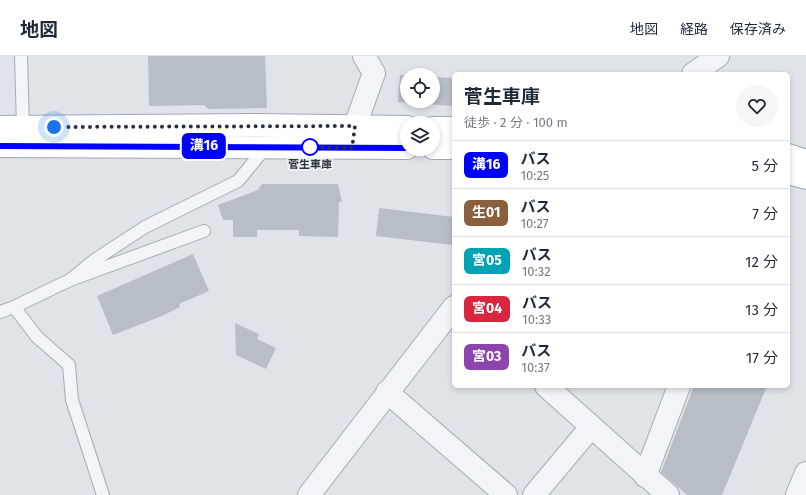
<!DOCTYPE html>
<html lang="ja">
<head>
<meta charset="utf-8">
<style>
  :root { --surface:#fff; --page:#f6f6f7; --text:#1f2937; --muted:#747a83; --line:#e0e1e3 }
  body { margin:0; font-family:"Fira Sans","Noto Sans JP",sans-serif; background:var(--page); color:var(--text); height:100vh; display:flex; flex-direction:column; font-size:15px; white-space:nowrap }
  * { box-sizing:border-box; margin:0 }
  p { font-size:13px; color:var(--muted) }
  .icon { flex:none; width:22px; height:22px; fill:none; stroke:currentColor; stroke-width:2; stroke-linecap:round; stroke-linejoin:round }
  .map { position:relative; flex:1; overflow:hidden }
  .panel { position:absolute; left:452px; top:16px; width:338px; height:316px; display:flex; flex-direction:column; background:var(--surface); border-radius:6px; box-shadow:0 2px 6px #0003 }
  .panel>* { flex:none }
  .badge { padding:0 8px; border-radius:6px; font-size:14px; line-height:26px }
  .tools { position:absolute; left:400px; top:12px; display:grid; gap:8px }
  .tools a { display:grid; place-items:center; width:40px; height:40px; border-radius:50%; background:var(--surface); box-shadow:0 2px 6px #0003; font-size:20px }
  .you { position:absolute; width:20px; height:20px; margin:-10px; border:3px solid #fff; border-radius:50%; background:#1a73e8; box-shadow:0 0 0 6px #1a73e833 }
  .map>.badge { position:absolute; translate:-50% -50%; box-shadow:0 0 0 2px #fff }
  .round { display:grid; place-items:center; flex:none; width:42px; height:42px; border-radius:21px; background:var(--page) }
  .overview { display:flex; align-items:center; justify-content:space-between; height:68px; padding:0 12px }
  h1 { font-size:19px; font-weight:700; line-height:30px }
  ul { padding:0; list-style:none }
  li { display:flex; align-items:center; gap:12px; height:48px; padding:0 12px; border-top:1px solid var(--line) }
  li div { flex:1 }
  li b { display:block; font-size:15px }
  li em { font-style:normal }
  li .badge { min-width:44px; font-weight:700; text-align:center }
  header { display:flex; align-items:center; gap:24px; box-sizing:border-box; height:56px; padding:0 20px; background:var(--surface); border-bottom:1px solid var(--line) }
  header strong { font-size:19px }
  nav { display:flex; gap:22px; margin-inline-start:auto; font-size:14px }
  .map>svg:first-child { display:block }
  .building { fill:#b7bec5 }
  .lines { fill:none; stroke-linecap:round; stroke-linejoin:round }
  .service-casing { stroke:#a5abb3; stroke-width:14 }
  .minor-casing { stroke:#a5abb3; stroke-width:24 }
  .primary-casing { stroke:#9faab4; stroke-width:24 }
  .service { stroke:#f2f4f7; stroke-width:12 }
  .minor { stroke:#f2f4f7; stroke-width:22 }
  .primary { stroke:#fff; stroke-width:22 }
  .line-casing { stroke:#fff; stroke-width:9 }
  .line { stroke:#00f; stroke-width:6 }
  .walk { stroke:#293340; stroke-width:4; stroke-dasharray:0 7.2 }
  .stop-dot { fill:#fff; stroke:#00f; stroke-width:2 }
  .labels { text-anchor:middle; stroke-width:3.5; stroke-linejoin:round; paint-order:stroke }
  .stop-label { font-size:11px; font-weight:bold; fill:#293340; stroke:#eff3f6 }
</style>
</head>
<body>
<header>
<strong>地図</strong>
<nav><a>地図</a><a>経路</a><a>保存済み</a></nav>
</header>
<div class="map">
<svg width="806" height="439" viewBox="0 0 806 439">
  <rect width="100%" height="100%" fill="#e0e4e9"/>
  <!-- building -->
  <path class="building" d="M148,0H265L267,52L208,53L204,49L149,50Z
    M400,19H407V45H433V21L454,22V50L398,46Z
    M262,128H338L342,146H339L338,181L299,180V174H257V181H233V164H223L218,149L258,134Z
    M379,152L454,161L452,189L376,180Z
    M193,198L209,235L179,248L180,251L162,260L113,279L97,240Z
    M235,267L259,278L257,283L276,292L266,313L236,299Z
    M694,330H767L722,439H687L661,416Z"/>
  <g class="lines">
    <!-- service casing -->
    <g class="service-casing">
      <path id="service" d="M21,0L23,71
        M70,224L96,203L145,171L238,125L266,91
        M14,251L37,281L69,309L72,344L103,439
        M0,256L14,251L70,224L204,175"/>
    </g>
    <!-- minor casing -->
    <g class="minor-casing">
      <path id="minor" d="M693,18L718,0
        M352,89L355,70L374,17L364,0
        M546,330L668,439
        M387,336L506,439
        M645,420L679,330
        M309,439L454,251
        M534,439L591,371
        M797,439L806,417"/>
    </g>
    <!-- primary casing -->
    <g class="primary-casing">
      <path id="primary" d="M0,71L255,69L407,71
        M433,72H454
        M0,90L407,92
        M433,92H454
        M788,99L806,105
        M788,117L806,122"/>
    </g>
    <!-- service -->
    <use href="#service" class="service"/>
    <!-- minor -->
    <use href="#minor" class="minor"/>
    <!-- primary -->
    <use href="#primary" class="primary"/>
  </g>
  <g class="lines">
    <!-- line casing -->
    <g class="line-casing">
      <path id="line" d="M0,90L407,92"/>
    </g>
    <!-- line -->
    <use href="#line" class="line"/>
    <!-- walk -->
    <path class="walk" d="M54,71L355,70L352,92L310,91"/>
  </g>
  <!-- markers -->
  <circle class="stop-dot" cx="310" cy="91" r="8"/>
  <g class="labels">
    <!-- stop labels -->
    <g class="stop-label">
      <text x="310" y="112">菅生車庫</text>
    </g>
  </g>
</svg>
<div class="tools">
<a><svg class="icon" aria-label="locate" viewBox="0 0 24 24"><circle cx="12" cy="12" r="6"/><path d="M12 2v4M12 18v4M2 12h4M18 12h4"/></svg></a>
<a><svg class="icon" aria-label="layers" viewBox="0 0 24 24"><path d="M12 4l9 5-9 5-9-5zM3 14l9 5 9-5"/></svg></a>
</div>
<div class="you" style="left:54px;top:71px"></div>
<b class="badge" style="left:204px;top:90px;background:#00f;color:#fff">溝16</b>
<section class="panel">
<div class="overview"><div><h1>菅生車庫</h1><p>徒歩 · 2 分 · 100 m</p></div><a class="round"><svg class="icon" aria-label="heart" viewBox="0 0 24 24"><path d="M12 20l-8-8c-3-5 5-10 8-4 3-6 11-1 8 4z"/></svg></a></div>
<ul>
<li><span class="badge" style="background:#00f;color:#fff">溝16</span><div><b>バス</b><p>10:25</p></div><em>5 分</em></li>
<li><span class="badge" style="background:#8b5e3c;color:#fff">生01</span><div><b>バス</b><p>10:27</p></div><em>7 分</em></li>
<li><span class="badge" style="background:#00a3b4;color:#fff">宮05</span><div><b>バス</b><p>10:32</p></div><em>12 分</em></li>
<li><span class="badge" style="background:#d7263d;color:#fff">宮04</span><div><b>バス</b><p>10:33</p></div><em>13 分</em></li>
<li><span class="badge" style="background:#8e44ad;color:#fff">宮03</span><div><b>バス</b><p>10:37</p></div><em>17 分</em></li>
</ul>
</section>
</div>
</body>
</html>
